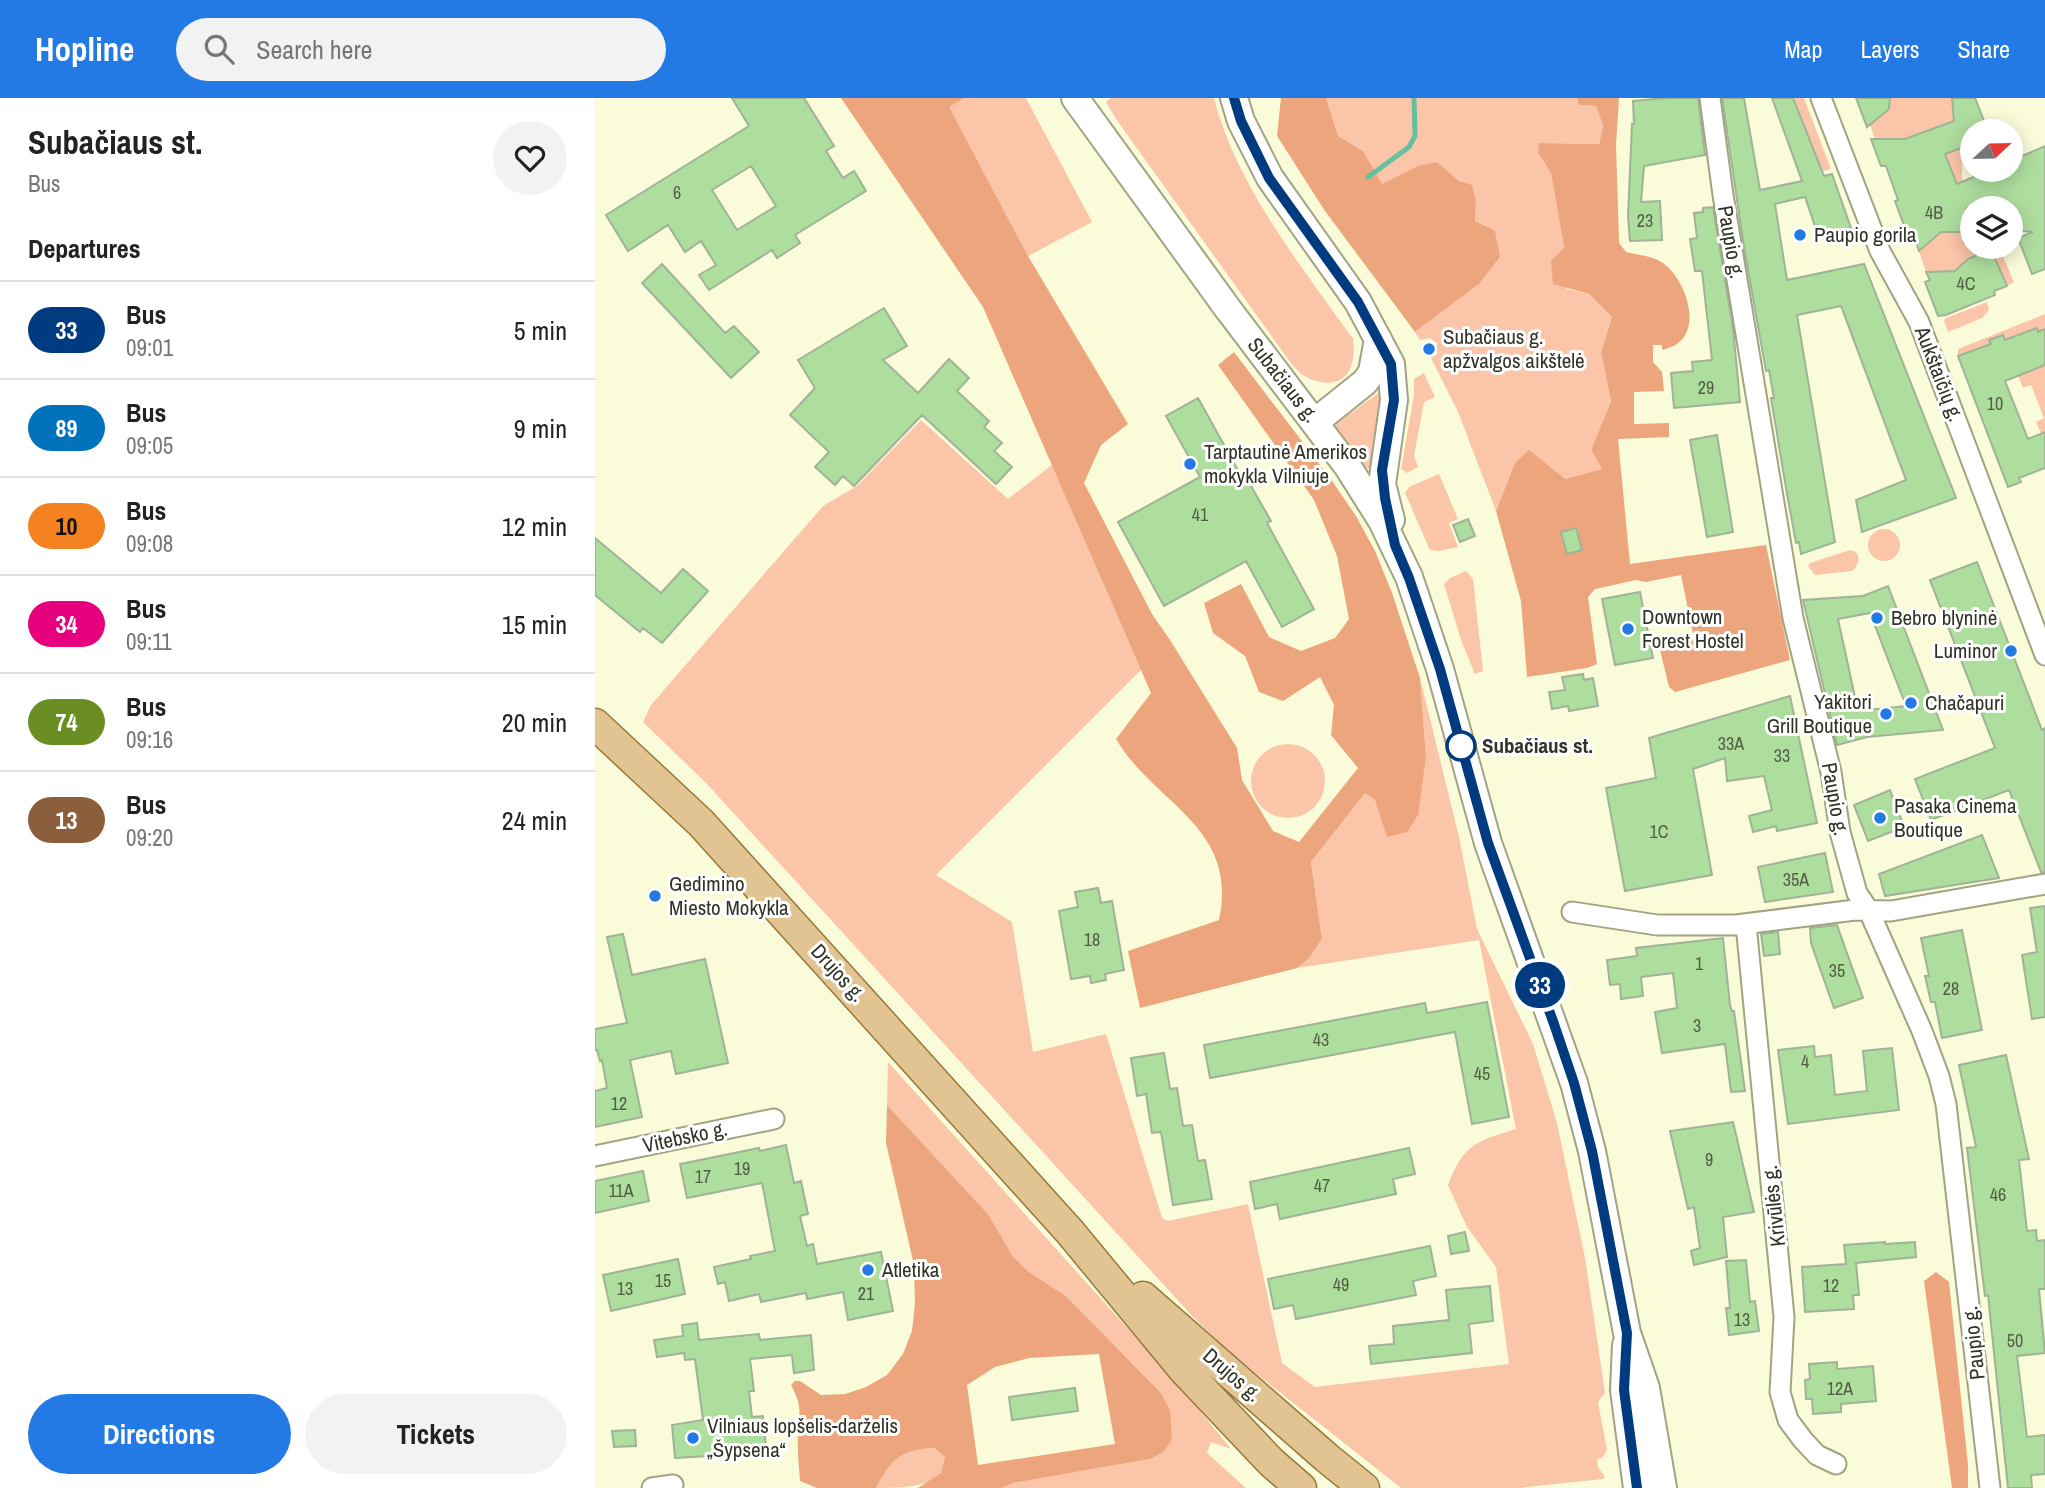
<!DOCTYPE html>
<html lang="en">
<head>
<meta charset="utf-8">
<style>
  :root { --surface:#fff; --page:#f2f2f2; --text:#222; --muted:#767676; --line:#e0e0e0; --accent:#237ae4 }
  body { margin:0; font-family:"Archivo Narrow",sans-serif; background:var(--page); color:var(--text); height:100vh; display:flex; flex-direction:column; font-size:26px; white-space:nowrap }
  * { box-sizing:border-box; margin:0 }
  p { font-size:23px; color:var(--muted) }
  .icon { flex:none; width:38px; height:38px; fill:none; stroke:currentColor; stroke-width:2; stroke-linecap:round; stroke-linejoin:round }
  .map { position:relative; flex:1; overflow:hidden }
  .details { display:flex; flex-direction:column; background:var(--surface); width:595px }
  .details>* { flex:none }
  .badge { padding:0 14px; border-radius:23px; font-size:24px; line-height:46px }
  .needle { width:46px; rotate:68deg }
  .fabs { position:absolute; left:1365px; top:21px; display:grid; gap:14px }
  .fabs a { display:grid; place-items:center; width:63px; height:63px; border-radius:50%; background:var(--surface); box-shadow:0 4px 18px #0003; font-size:35px }
  .map>.badge { position:absolute; translate:-50% -50%; box-shadow:0 0 0 4px #fff }
  h2 { padding:0 28px; font-size:26px; line-height:63px }
  .round { display:grid; place-items:center; flex:none; width:74px; height:74px; border-radius:37px; background:var(--page) }
  .overview { display:flex; align-items:center; justify-content:space-between; height:119px; padding:0 28px }
  h1 { font-size:33px; font-weight:800; line-height:52px }
  .primary-button { display:flex; gap:14px; margin-top:auto; padding:14px 28px }
  .primary-button a { flex:1; height:80px; border-radius:42px; background:var(--accent); color:#fff; font-size:28px; font-weight:800; line-height:80px; text-align:center }
  .primary-button a+a { background:var(--page); color:var(--text) }
  ul { padding:0; list-style:none }
  li { display:flex; align-items:center; gap:21px; height:98px; padding:0 28px; border-top:2px solid var(--line) }
  li div { flex:1 }
  li b { display:block; font-size:26px }
  li em { font-style:normal }
  li .badge { min-width:77px; font-weight:700; text-align:center }
  header { display:flex; align-items:center; gap:42px; box-sizing:border-box; height:98px; padding:0 35px; background:var(--accent); color:#fff }
  header strong { font-size:33px }
  nav { display:flex; gap:38px; margin-inline-start:auto; font-size:24px }
  .search { width:490px; height:63px; background:var(--page); display:flex; align-items:center; gap:18px; box-sizing:border-box; padding:0 24px; border-radius:38px; color:var(--muted); font-size:26px }
  main { display:flex; flex:1; min-height:0 }
  .map>svg:first-child { display:block }
  .green { fill:#fbc5a9 }
  .forest { fill:#eda57e; fill-rule:evenodd }
  .lines { fill:none; stroke-linecap:round; stroke-linejoin:round }
  .stream { stroke:#66c09f; stroke-width:5 }
  .building { fill:#aede9e; stroke:#9fb398; stroke-width:2; fill-rule:evenodd }
  .minor-casing { stroke:#a2a383; stroke-width:23 }
  .secondary-casing { stroke:#a2a383; stroke-width:30 }
  .primary-casing { stroke:#97783d; stroke-width:33 }
  .minor { stroke:#fff; stroke-width:19 }
  .secondary { stroke:#fff; stroke-width:26 }
  .primary { stroke:#e1c492; stroke-width:30 }
  .line-casing { stroke:#fff; stroke-width:16 }
  .line { stroke:#003b80; stroke-width:10 }
  .poi-dot { fill:#237ae4; stroke:#fff; stroke-width:2.5 }
  .stop-dot { fill:#fff; stroke:#003b80; stroke-width:3.5 }
  .labels { text-anchor:middle; stroke-width:6; stroke-linejoin:round; paint-order:stroke }
  .number-label { font-size:18px; fill:#515e44 }
  .poi-label { font-size:21px; fill:#323326; stroke:#fff; text-anchor:start }
  .street-label { font-size:21px; fill:#323326; stroke:#fff }
  .stop-label { font-size:21px; font-weight:bold; fill:#323326; stroke:#fff; text-anchor:start }
</style>
</head>
<body>
<header>
<strong>Hopline</strong>
<div class="search"><svg class="icon" aria-label="search" viewBox="0 0 24 24"><circle cx="10" cy="10" r="6"/><path d="M15 15l6 6"/></svg>Search here</div>
<nav><a>Map</a><a>Layers</a><a>Share</a></nav>
</header>
<main>
<section class="details">
<div class="overview"><div><h1>Subačiaus st.</h1><p>Bus</p></div><a class="round"><svg class="icon" aria-label="heart" viewBox="0 0 24 24"><path d="M12 20l-8-8c-3-5 5-10 8-4 3-6 11-1 8 4z"/></svg></a></div>
<h2>Departures</h2>
<ul>
<li><span class="badge" style="background:#003b80;color:#fff">33</span><div><b>Bus</b><p>09:01</p></div><em>5 min</em></li>
<li><span class="badge" style="background:#0072bc;color:#fff">89</span><div><b>Bus</b><p>09:05</p></div><em>9 min</em></li>
<li><span class="badge" style="background:#f58220;color:#111">10</span><div><b>Bus</b><p>09:08</p></div><em>12 min</em></li>
<li><span class="badge" style="background:#e6007e;color:#fff">34</span><div><b>Bus</b><p>09:11</p></div><em>15 min</em></li>
<li><span class="badge" style="background:#6b8e23;color:#fff">74</span><div><b>Bus</b><p>09:16</p></div><em>20 min</em></li>
<li><span class="badge" style="background:#8b5e3c;color:#fff">13</span><div><b>Bus</b><p>09:20</p></div><em>24 min</em></li>
</ul>
<div class="primary-button"><a>Directions</a><a>Tickets</a></div>
</section>
<div class="map">
<svg width="1450" height="1390" viewBox="0 0 1450 1390">
  <rect width="100%" height="100%" fill="#fafbd9"/>
  <!-- green -->
  <path class="green" d="M369,0H431L497,124L433,158L353,8Z
    M516,0H619C641,87 706,168 758,241C761,264 755,289 726,284C720,283 712,280 706,276C698,269 691,258 685,250L521,21L511,4Z
    M731,0H982L984,7L1001,8L1008,28L1004,46L945,45L943,55L956,75L969,149L956,163L972,191L994,196L1017,219L1006,254L1016,303L996,352L1007,371L970,381L920,365L901,413L863,314L836,260L842,256V245L834,240L825,242L820,234L884,186L905,159L880,123L881,102L877,88L864,83L842,64L823,69L787,87L768,53L743,38Z
    M1199,0H1209L1236,71L1227,73Z
    M1295,0H1357L1359,23L1310,41H1280L1275,27L1294,11Z
    M1377,46V61L1367,66V80L1379,110L1377,127L1357,73L1321,67Z
    M1377,131V149H1404L1419,184L1412,188L1396,151L1373,161L1360,173L1331,174L1324,153L1346,134H1370Z
    M1392,204L1394,212L1387,220L1353,234L1349,223L1351,220Z
    M1450,216V231L1443,234L1441,230L1423,237L1411,246L1407,237L1394,242L1396,246L1363,258V251Z
    M1450,267V334L1446,336L1441,324L1449,320L1436,287L1428,290L1423,277Z
    M829,275L840,299L829,304L819,358L823,369L812,375L806,371L819,297V281Z
    M790,284L778,372C761,369 750,345 740,331L742,325L785,294Z
    M326,322L413,401L457,367L546,572L341,777L417,824L438,954L511,936L567,1120L573,1123L653,1106L687,1265L720,1289L914,1266L901,1169L872,1129L853,1087C868,1046 882,1043 921,1031L884,842L702,870L714,860L727,841L716,764L770,695L780,702L831,658L825,580L864,739L882,831L938,946L962,1025L990,1160L1010,1295L1003,1304L1012,1352L1007,1360L1002,1361L1003,1369L1010,1379L1008,1381L923,1390H806L639,1258L599,1220L112,686L48,624L56,607L228,408L262,388Z
    M844,376L863,421L854,425L863,449L844,453L835,452L810,395L814,389Z
    M1273 447a16 16 0 1 1 32 0a16 16 0 1 1-32 0Z
    M1255,452L1261,454C1266,462 1263,467 1257,473L1220,477L1213,468L1215,465Z
    M871,473L878,481L888,573L880,576L867,545L849,486L855,480Z
    M656 683a37 37 0 1 1 74 0a37 37 0 1 1-74 0Z
    M293,964L588,1292L636,1351L616,1344L612,1355L651,1390H407L418,1385L555,1361L575,1312L566,1295L471,1198L434,1174L417,1157L393,1116L292,1007Z
    M339,1350L350,1359C349,1364 348,1372 345,1376C332,1390 301,1390 281,1390C296,1360 305,1352 339,1350Z"/>
  <!-- forest -->
  <path class="forest" d="M246,0H369L354,9L433,158L533,326L506,347L489,385L557,516L575,542L642,650L647,682L678,733L704,744L763,670L736,637L739,607L725,579L688,603L664,594L650,558L618,535L609,505L646,486L674,539L706,553L740,540L754,521L742,458L719,402L623,267L639,254L735,380L761,418L780,453L797,495L825,580L831,658L823,717L812,734L792,739L780,702L770,695L716,764L727,841L714,860L702,870L545,910L533,853L624,822C644,728 560,707 521,641L556,595L388,209Z
    M686,0H731L743,38L768,53L787,86L823,68L842,64L864,83L877,87L881,102L880,123L900,133L905,159L884,186L820,234L730,113L682,38Z
    M982,0H1024L1021,47L1024,145L1031,154C1042,157 1059,158 1068,165C1094,184 1112,244 1067,252V247H1058V264L1067,274L1069,293L1039,294V326L1074,325V339L1023,341L1035,466L1171,447L1195,562L1080,594L1074,589L1064,548L1099,541L1086,477L1051,484L1041,482L1000,491L993,499L1002,566L992,570L932,579L926,503L901,413L920,365L934,352L970,381L1007,371L996,352L1016,303L1006,254L1017,219L994,196L958,186L956,163L969,149L956,75L943,55L944,45L1004,46L1008,28L1001,8L984,7Z
    M292,1007L393,1116L417,1157L434,1174L471,1198L566,1295L575,1312L577,1342L568,1354L555,1361L418,1385L407,1390H323L346,1375L350,1359L339,1350C305,1352 296,1361 281,1390H222L205,1383C204,1368 202,1352 203,1337C204,1314 208,1309 196,1287L200,1283H205L226,1297L250,1296L271,1289L292,1277L308,1256L317,1233L320,1205L319,1167L291,1045ZM504,1256L520,1346L383,1367L372,1287L400,1269L434,1260Z
    M1341,1174L1354,1184L1373,1367V1390H1357L1329,1183Z"/>
  <g class="lines">
    <!-- stream -->
    <path class="stream" d="M773,79L814,49L820,38L819,0"/>
  </g>
  <!-- building -->
  <path class="building" d="M137,0H209L239,48L231,53L248,80L259,73L271,93L200,137L205,145L182,160L177,152L114,192L104,177L121,167L106,143L90,154L73,127L33,153L11,117L154,28ZM156,68L181,108L142,132L117,92Z
    M1071,0H1103L1110,57L1049,68L1046,104L1065,103L1067,142L1035,143L1033,118L1037,26H1039L1038,3Z
    M1127,0H1149L1165,92L1207,83L1177,0H1198L1229,78L1237,76L1256,130L1223,137L1210,99L1180,106L1192,182L1269,166L1361,400L1267,434L1261,402L1311,382L1246,208L1202,217L1240,444L1206,456L1204,444L1201,445L1192,396L1176,300H1179L1174,272L1171,273L1149,149Z
    M1261,0H1295L1294,11L1272,29Z
    M1357,0H1380L1393,33H1377V46L1350,56L1362,86L1395,72H1416V63L1450,48V171L1437,176L1423,140L1438,134L1416,132V110H1371L1377,127V134H1346L1324,153L1321,144L1316,146L1300,103L1303,102L1291,68H1286L1276,41H1310L1359,23Z
    M1118,109L1138,230L1145,304L1079,310L1076,275L1098,273L1097,264L1117,262L1107,173H1100L1095,141L1102,140L1099,115L1108,114V110Z
    M1396,151L1412,188L1399,193L1400,197L1351,217L1343,218L1330,184L1335,182L1331,174L1360,173L1373,161Z
    M67,166L130,235L139,228L164,254L136,280L47,185Z
    M289,210L312,248L288,262L323,295L354,261L374,280L362,293L394,323L389,329L407,345L399,353L417,369L401,386L327,317L259,388L248,378L240,387L220,369L234,354L195,317L220,290L203,262Z
    M1442,230L1443,234L1450,231V267L1410,283L1433,341L1450,334V370L1424,380L1426,384L1413,389L1363,258L1396,246L1394,242L1408,237L1410,242Z
    M603,300L649,383L652,381L676,423L672,425L719,511L687,529L651,463L569,508L523,424L605,379L571,318Z
    M1122,337L1138,434L1112,439L1095,342Z
    M873,421L880,438L865,444L858,427Z
    M981,430L987,452L972,456L966,434Z
    M0,440L66,495L88,471L113,493L67,545L48,530L45,534L0,497Z
    M1382,464L1447,632L1450,630V774H1446L1414,692L1336,722L1320,681L1400,650L1335,482Z
    M1293,488L1348,632L1272,639L1242,647L1208,502L1268,498ZM1275,515L1311,608L1263,613L1243,521Z
    M1045,494L1058,560L1020,567L1007,501Z
    M988,576L989,582L998,580L1003,608L974,613L973,608L957,611L954,594L970,592L967,579Z
    M1195,598L1222,725L1182,733L1181,728L1158,734L1154,718L1177,712L1169,678L1132,683L1130,660L1098,671L1117,777L1030,793L1011,690L1061,680L1054,640Z
    M1295,692L1309,729L1273,743L1259,707Z
    M1387,737L1404,780L1290,798L1284,776Z
    M1230,755L1238,794L1170,804L1163,769Z
    M503,790L506,805L517,803L529,872L510,876L511,882L496,885L495,878L476,881L464,813L483,809L480,794Z
    M1450,808V919L1437,921L1427,857L1442,854L1435,810Z
    M1242,827L1268,900L1239,910L1216,845L1215,830Z
    M1367,832L1387,932L1347,940L1340,904H1336L1330,878H1334L1326,840Z
    M1183,834L1185,856L1169,858L1166,836Z
    M28,836L37,877L110,861L133,965L81,976L76,953L35,962L47,1019L0,1029V993L12,990L7,962L5,963L2,952H0V931L32,925L12,839Z
    M1128,840L1135,907L1137,913H1139L1150,993L1136,994L1130,946L1067,955L1060,914L1082,910L1078,875L1046,879L1048,898L1026,901L1025,886L1015,887L1012,862L1042,858L1041,850Z
    M892,904L914,1019L877,1026L860,934L615,980L609,947L830,905L832,915Z
    M1219,948L1220,959L1236,957L1240,997L1272,993L1268,953L1297,950L1304,1012L1193,1026L1183,952Z
    M569,955L575,991L582,990L588,1028L597,1027L603,1063L610,1062L617,1101L578,1107L566,1034L557,1035L551,996L542,998L536,960Z
    M1411,957L1434,1061L1424,1062L1432,1133L1441,1132L1442,1143L1450,1142V1191H1444L1450,1255L1422,1258L1432,1339L1450,1337V1376L1436,1377L1437,1390H1413L1393,1197L1390,1198L1372,1050L1381,1049L1364,967Z
    M1138,1024L1159,1114L1128,1119L1132,1159L1099,1167L1096,1153L1105,1150L1099,1109L1093,1111L1075,1033Z
    M191,1047L199,1085L206,1083L213,1116L205,1118L212,1148L218,1146L222,1166L286,1154L298,1213L253,1222L248,1194L212,1201L211,1195L166,1204L164,1196L134,1203L130,1184L123,1186L119,1169L156,1161L155,1158L180,1153L167,1085L92,1100L85,1066L164,1050L165,1053Z
    M814,1050L820,1076L798,1081L801,1096L685,1121L682,1106L660,1111L655,1084Z
    M48,1073L54,1103L0,1115V1083Z
    M870,1134L874,1153L856,1156L853,1138Z
    M1290,1144V1146L1320,1144L1321,1159L1261,1165L1264,1197H1258L1259,1211L1210,1214L1207,1169L1251,1166L1249,1147Z
    M835,1148L841,1178L818,1183L821,1197L701,1221L698,1207L679,1211L673,1181Z
    M83,1161L90,1196L16,1213L8,1177Z
    M1151,1162L1155,1204L1160,1203L1164,1233L1134,1237L1131,1210H1135L1131,1163Z
    M895,1188L898,1223L874,1226L877,1255L776,1266L774,1248L799,1246L798,1228L854,1222L851,1192Z
    M102,1225L104,1242L164,1236L165,1242L216,1237L219,1272L199,1275L197,1257L155,1261L159,1293H154L157,1319L168,1318L171,1350L132,1357L80,1360L77,1327L108,1322L100,1261L90,1262L89,1255L62,1259L59,1242L88,1238L87,1227Z
    M1242,1264V1271L1278,1268L1281,1303L1246,1306V1314L1218,1316L1217,1301H1211L1210,1282L1215,1281L1214,1266Z
    M480,1290L483,1313L417,1322L414,1299Z
    M40,1332L41,1348L19,1349L17,1333Z"/>
  <g class="lines">
    <!-- minor casing -->
    <g class="minor-casing">
      <path id="minor" d="M1115,0L1128,97L1198,520L1236,674L1245,734L1262,795L1274,813L1327,933L1344,978L1351,1006L1395,1390
        M1226,0L1285,153L1324,224L1450,557
        M977,814L1062,827H1141L1260,812L1296,813L1450,786
        M1151,826L1189,1219L1185,1294L1193,1322L1208,1342L1222,1357L1241,1366
        M0,1058L179,1021
        M57,1390L78,1387"/>
    </g>
    <!-- secondary casing -->
    <g class="secondary-casing">
      <path id="secondary" d="M480,0L633,211L753,369L787,423L814,479L845,571L893,745L979,985L997,1053L1032,1235L1051,1290L1068,1390
        M639,0L646,23L675,80L763,204L796,266L799,302L787,386L796,422
        M720,324L770,284L777,274L783,241
        M1031,1247L1029,1292L1042,1390"/>
    </g>
    <!-- primary casing -->
    <g class="primary-casing">
      <path id="primary" d="M0,626L106,725L475,1134L589,1272L676,1364L706,1390
        M548,1199L732,1360L769,1390"/>
    </g>
    <!-- minor -->
    <use href="#minor" class="minor"/>
    <!-- secondary -->
    <use href="#secondary" class="secondary"/>
    <!-- primary -->
    <use href="#primary" class="primary"/>
  </g>
  <g class="lines">
    <!-- line casing -->
    <g class="line-casing">
      <path id="line" d="M639,0L646,23L674,80L763,204L796,266L799,302L787,372L790,400L800,447L814,480L845,571L893,745L959,926L979,985L997,1053L1032,1235L1029,1292L1042,1390"/>
    </g>
    <!-- line -->
    <use href="#line" class="line"/>
  </g>
  <!-- markers -->
  <g class="poi-dot">
    <circle cx="1205" cy="137" r="7"/>
    <circle cx="834" cy="251" r="7"/>
    <circle cx="595" cy="366" r="7"/>
    <circle cx="1282" cy="520" r="7"/>
    <circle cx="1033" cy="531" r="7"/>
    <circle cx="1416" cy="553" r="7"/>
    <circle cx="1316" cy="605" r="7"/>
    <circle cx="1291" cy="616" r="7"/>
    <circle cx="1285" cy="720" r="7"/>
    <circle cx="60" cy="798" r="7"/>
    <circle cx="273" cy="1172" r="7"/>
    <circle cx="98" cy="1340" r="7"/>
  </g>
  <circle class="stop-dot" cx="866" cy="648" r="14"/>
  <g class="labels">
    <!-- number labels -->
    <g class="number-label">
      <text x="82" y="101">6</text>
      <text x="1339" y="121">4B</text>
      <text x="1050" y="129">23</text>
      <text x="1371" y="192">4C</text>
      <text x="1111" y="296">29</text>
      <text x="1400" y="312">10</text>
      <text x="605" y="423">41</text>
      <text x="1136" y="652">33A</text>
      <text x="1187" y="664">33</text>
      <text x="1064" y="740">1C</text>
      <text x="1201" y="788">35A</text>
      <text x="497" y="848">18</text>
      <text x="1104" y="872">1</text>
      <text x="1242" y="879">35</text>
      <text x="1356" y="897">28</text>
      <text x="1102" y="934">3</text>
      <text x="726" y="948">43</text>
      <text x="1210" y="970">4</text>
      <text x="887" y="982">45</text>
      <text x="24" y="1012">12</text>
      <text x="1114" y="1068">9</text>
      <text x="147" y="1077">19</text>
      <text x="108" y="1085">17</text>
      <text x="727" y="1094">47</text>
      <text x="26" y="1099">11A</text>
      <text x="1403" y="1103">46</text>
      <text x="68" y="1189">15</text>
      <text x="746" y="1193">49</text>
      <text x="1236" y="1194">12</text>
      <text x="30" y="1197">13</text>
      <text x="271" y="1202">21</text>
      <text x="1147" y="1228">13</text>
      <text x="1420" y="1249">50</text>
      <text x="1245" y="1297">12A</text>
    </g>
    <!-- poi labels -->
    <g class="poi-label">
      <text x="1219" y="144">Paupio gorila</text>
      <text x="848" y="246">Subačiaus g.<tspan x="848" dy="24">apžvalgos aikštelė</tspan></text>
      <text x="609" y="361">Tarptautinė Amerikos<tspan x="609" dy="24">mokykla Vilniuje</tspan></text>
      <text x="1047" y="526">Downtown<tspan x="1047" dy="24">Forest Hostel</tspan></text>
      <text x="1296" y="527">Bebro blyninė</text>
      <text x="1402" y="560" text-anchor="end">Luminor</text>
      <text x="1277" y="611" text-anchor="end">Yakitori<tspan x="1277" dy="24">Grill Boutique</tspan></text>
      <text x="1330" y="612">Chačapuri</text>
      <text x="1299" y="715">Pasaka Cinema<tspan x="1299" dy="24">Boutique</tspan></text>
      <text x="74" y="793">Gedimino<tspan x="74" dy="24">Miesto Mokykla</tspan></text>
      <text x="287" y="1179">Atletika</text>
      <text x="112" y="1335">Vilniaus lopšelis-darželis<tspan x="112" dy="24">„Šypsena“</tspan></text>
    </g>
    <!-- street labels -->
    <g class="street-label">
      <text transform="translate(1136 144) rotate(80)" y="7">Paupio g.</text>
      <text transform="translate(1344 276) rotate(69)" y="7">Aukštaičių g.</text>
      <text transform="translate(688 282) rotate(52)" y="7">Subačiaus g.</text>
      <text transform="translate(1240 701) rotate(80)" y="7">Paupio g.</text>
      <text transform="translate(243 875) rotate(48)" y="7">Drujos g.</text>
      <text transform="translate(90 1039) rotate(-12)" y="7">Vitebsko g.</text>
      <text transform="translate(1179 1108) rotate(-96)" y="7">Krivūlės g.</text>
      <text transform="translate(1379 1245) rotate(-96)" y="7">Paupio g.</text>
      <text transform="translate(637 1277) rotate(41)" y="7">Drujos g.</text>
    </g>
    <!-- stop labels -->
    <g class="stop-label">
      <text x="887" y="655">Subačiaus st.</text>
    </g>
  </g>
</svg>
<div class="fabs">
<a><svg class="needle" viewBox="-14 -14 28 28"><path d="M0-13l5 13h-10z" fill="#e53935"/><path d="M0 13l5-13h-10z" fill="#767676"/></svg></a>
<a><svg class="icon" aria-label="layers" viewBox="0 0 24 24"><path d="M12 4l9 5-9 5-9-5zM3 14l9 5 9-5"/></svg></a>
</div>
<b class="badge" style="left:945px;top:887px;background:#003b80;color:#fff">33</b>
</div>
</main>
</body>
</html>
